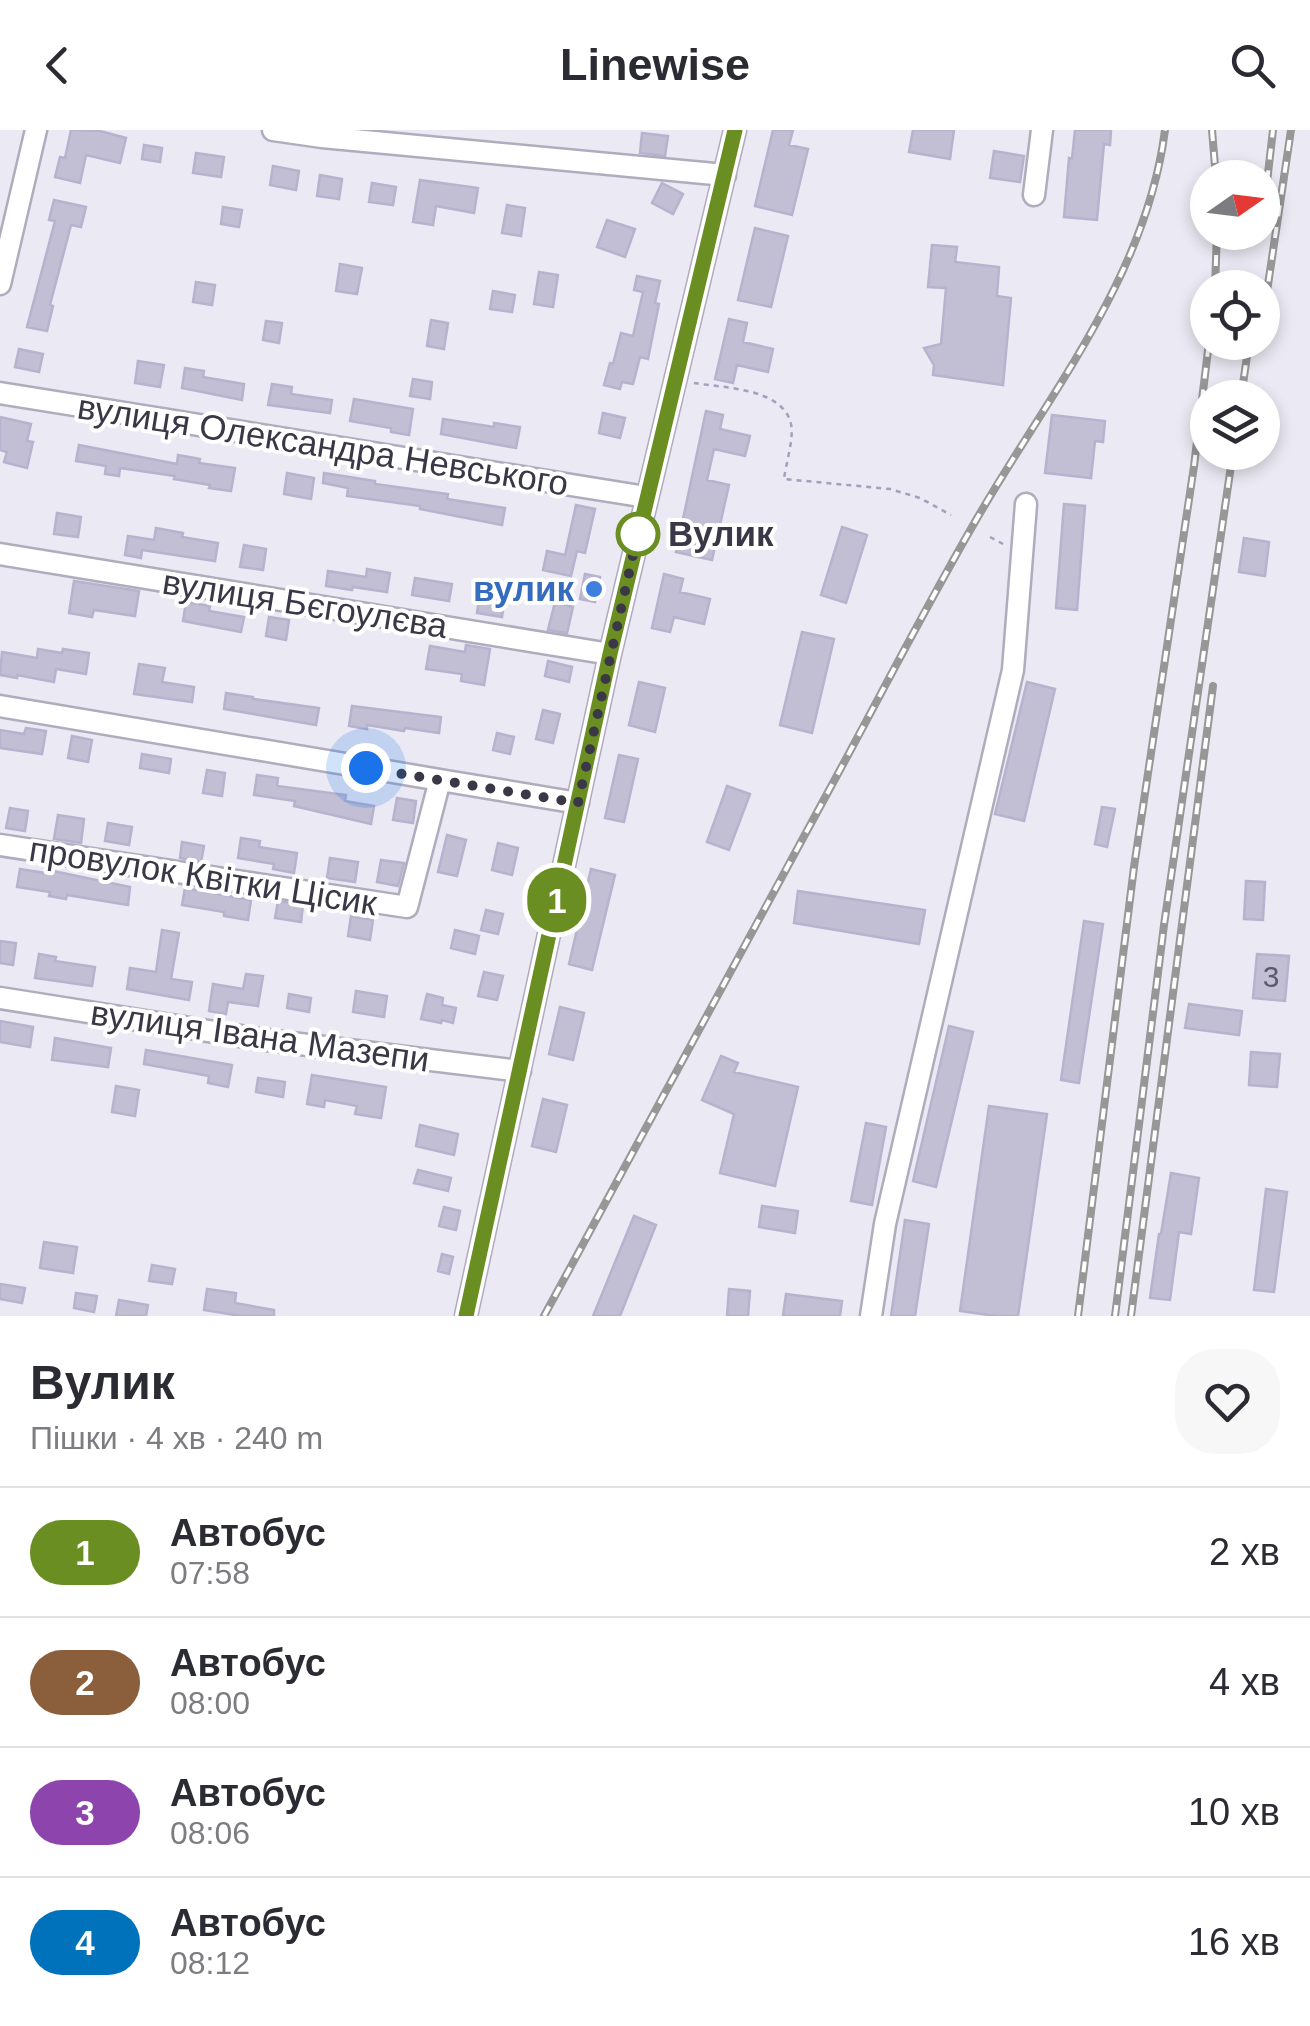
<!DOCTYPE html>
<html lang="uk">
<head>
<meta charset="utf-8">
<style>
  :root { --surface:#fff; --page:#f7f7f7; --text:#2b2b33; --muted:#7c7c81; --line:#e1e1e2 }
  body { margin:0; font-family:Helvetica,sans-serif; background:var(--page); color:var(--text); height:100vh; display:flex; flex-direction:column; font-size:38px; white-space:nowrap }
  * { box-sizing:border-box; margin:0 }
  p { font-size:32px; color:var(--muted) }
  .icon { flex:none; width:55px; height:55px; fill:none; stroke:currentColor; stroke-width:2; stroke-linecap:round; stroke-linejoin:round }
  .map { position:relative; height:1186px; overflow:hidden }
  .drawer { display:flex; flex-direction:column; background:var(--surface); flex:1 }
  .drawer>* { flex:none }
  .badge { padding:0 20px; border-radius:32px; font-size:35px; line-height:65px }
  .needle { width:65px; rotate:76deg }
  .fabs { position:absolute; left:1190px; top:30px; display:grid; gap:20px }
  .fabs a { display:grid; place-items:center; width:90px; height:90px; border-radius:50%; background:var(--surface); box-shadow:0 5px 15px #0003; font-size:50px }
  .you { position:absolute; width:50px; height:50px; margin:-25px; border:8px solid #fff; border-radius:50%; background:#1a73e8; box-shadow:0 0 0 15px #1a73e833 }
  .map>.badge { position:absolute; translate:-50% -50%; box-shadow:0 0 0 5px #fff }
  .round { display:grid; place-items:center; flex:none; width:105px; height:105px; border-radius:40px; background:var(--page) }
  .head { display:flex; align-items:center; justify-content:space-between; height:170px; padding:0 30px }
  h1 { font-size:48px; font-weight:800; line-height:75px }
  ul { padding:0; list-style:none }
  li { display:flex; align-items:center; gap:30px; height:130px; padding:0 30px; border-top:2px solid var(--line) }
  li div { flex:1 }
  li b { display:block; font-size:38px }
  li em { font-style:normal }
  li .badge { min-width:110px; font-weight:700; text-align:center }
  header { display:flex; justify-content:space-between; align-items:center; height:130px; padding:0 30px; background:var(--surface); font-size:45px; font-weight:800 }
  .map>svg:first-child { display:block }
  .building { fill:#c2bfd4; stroke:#b7b2ce; stroke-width:2.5 }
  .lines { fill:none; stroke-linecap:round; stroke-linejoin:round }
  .minor-casing { stroke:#b0acbe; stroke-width:25 }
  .path { stroke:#a49ebf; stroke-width:2.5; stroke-dasharray:5 5; stroke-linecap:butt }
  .minor { stroke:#fff; stroke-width:20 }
  .rail-casing { stroke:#979797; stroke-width:8 }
  .rail { stroke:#fff; stroke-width:4; stroke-dasharray:11; stroke-linecap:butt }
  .line-casing { stroke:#fff; stroke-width:22 }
  .line { stroke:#6b8e23; stroke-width:15 }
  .walk { stroke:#3a3746; stroke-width:10; stroke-dasharray:0 18 }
  .stop-dot { fill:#fff; stroke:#6b8e23; stroke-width:5 }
  .shop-dot { fill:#3f7fe0; stroke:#fff; stroke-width:4 }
  .labels { text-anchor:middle; stroke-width:8; stroke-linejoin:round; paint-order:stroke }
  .number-label { font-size:30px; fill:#5c596a }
  .street-label { font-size:35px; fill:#3a3746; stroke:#fff }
  .stop-label { font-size:35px; font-weight:bold; fill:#3a3746; stroke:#fff; text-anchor:start }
  .shop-label { font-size:35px; font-weight:bold; fill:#366cbe; stroke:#fff; text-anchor:end }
</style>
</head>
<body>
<header><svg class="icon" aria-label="back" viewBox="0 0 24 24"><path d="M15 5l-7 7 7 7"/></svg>Linewise<svg class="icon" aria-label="search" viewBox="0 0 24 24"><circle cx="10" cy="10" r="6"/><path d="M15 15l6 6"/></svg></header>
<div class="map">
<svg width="1310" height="1186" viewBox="0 0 1310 1186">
  <rect width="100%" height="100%" fill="#ebe9f3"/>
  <!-- building -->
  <path class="building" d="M71,0L100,1L126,8L120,33L86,25L80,53L55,47L60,27L65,28Z
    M773,0H793L789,15L808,19L792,85L755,76Z
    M913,0H954L950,29L909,22Z
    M1075,0H1111L1110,15L1104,14L1097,90L1064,87L1069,28L1072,29Z
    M642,3L668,6L665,26L640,23Z
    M144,15L162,18L160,32L142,29Z
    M994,21L1024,26L1020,52L990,48Z
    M196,23L224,27L221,47L193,43Z
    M273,36L299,41L296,60L270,55Z
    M320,45L342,49L339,69L317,66Z
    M420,50L478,58L474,83L436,76L433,95L413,92Z
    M372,53L396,57L393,75L369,72Z
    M662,53L683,64L673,84L652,73Z
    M54,70L86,77L81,97L71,95L50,175L53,176L47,201L27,197L55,91L49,90Z
    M507,75L525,78L521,106L502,103Z
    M223,77L242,80L239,97L221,94Z
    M607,90L635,99L625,127L597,117Z
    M755,98L788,106L771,177L738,170Z
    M932,115L957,117L955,132L999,137L997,166L1011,168L1003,255L933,245L934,235L924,218L941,214L946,158L928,157Z
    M340,134L362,138L357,164L336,161Z
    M539,142L558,145L553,177L534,174Z
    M637,146L660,151L655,173L659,174L648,229L640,227L633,254L622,252L620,259L604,255L610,233L613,234L621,203L633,206L643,162L634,160Z
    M196,152L215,155L212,175L193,172Z
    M493,161L515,165L512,182L490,179Z
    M729,189L747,193L743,212L773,219L768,242L737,235L733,253L715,249Z
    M431,190L448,193L444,219L427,216Z
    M266,191L282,193L279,213L263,210Z
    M19,219L43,224L39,242L15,237Z
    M138,231L164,235L160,257L135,253Z
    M185,238L204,241L203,247L244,254L242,270L182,258Z
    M413,249L432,252L430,269L410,266Z
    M272,254L292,257L291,264L332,270L330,283L268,275Z
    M354,269L413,279L409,305L391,302V298L350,291Z
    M706,281L723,285L720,299L750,306L745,326L714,319L707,350L729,355L712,430L676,422Z
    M603,283L625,288L620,308L599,303Z
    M1052,285L1105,291L1103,312L1095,311L1091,348L1045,343Z
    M0,287L31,294L27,311L33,312L27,338L4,332L7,322L0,320Z
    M443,289L494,297V293L520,297L516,318L441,304Z
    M79,315L177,334L178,325L200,329L199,333L235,338L231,361L209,358L210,355L174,349L175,346L120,338L119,346L105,344L106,336L76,331Z
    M287,343L314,348L311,369L284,364Z
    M324,343L375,351V354L448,364L447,369L505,378L502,395L420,379V376L347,366L348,358L323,353Z
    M1064,374L1085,376L1077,480L1056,478Z
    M576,375L595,379L585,423L577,421L571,446L543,440L547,421L565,425Z
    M57,383L81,387L78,407L54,404Z
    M842,397L867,405L846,473L821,465Z
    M156,398L183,403L182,407L218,413L215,431L142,420L141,428L125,425L128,406L154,410Z
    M1244,408L1269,412L1265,446L1239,442Z
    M244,415L266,419L263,440L240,437Z
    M367,439L390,443L387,462L353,457L352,460L326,456L328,441L366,447Z
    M585,444L600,447L595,472L580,469Z
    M664,444L683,449L680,462L710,469L704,494L674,487L670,502L652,498Z
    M415,448L452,454L449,471L412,465Z
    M74,451L139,461L135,486L94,480L92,487L69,483Z
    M480,463L505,467L502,487L477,483Z
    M186,472L210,476L209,481L244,487L241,502L183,491Z
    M555,472L573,477L567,503L548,500Z
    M269,487L289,490L286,510L266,506Z
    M802,502L834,509L812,603L780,595Z
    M466,515L490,519L484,555L461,551L462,544L426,539L430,516L465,522Z
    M38,519L62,523L63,519L89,523L86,544L56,539L54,552L17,545V548L0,545L2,522L37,528Z
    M548,531L572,537L569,552L545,546Z
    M139,534L165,538L162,552L194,557L192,572L134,564Z
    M639,552L665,558L655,602L629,595Z
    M1027,552L1055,559L1024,691L995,684Z
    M226,563L253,567V569L319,578L316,595L224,579Z
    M352,576L441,587L439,603L405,598L404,601L367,595V599L349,596Z
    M543,580L560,584L553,613L536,609Z
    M26,598L46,601L42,624L0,618V600L24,604Z
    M497,603L514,607L510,624L493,620Z
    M72,606L92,610L88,632L68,628Z
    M142,624L171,629L169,643L140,638Z
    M619,625L638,629L624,692L605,688Z
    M207,640L225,643L222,666L203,663Z
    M257,645L278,648L277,656L346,665L345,671L374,676L371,694L294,676L295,671L254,665Z
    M727,656L750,664L729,720L707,712Z
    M397,668L416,671L413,693L393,690Z
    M1102,677L1115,679L1107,717L1095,714Z
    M10,678L28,681L25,701L6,698Z
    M58,685L84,689L81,713L54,709Z
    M108,693L132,697L129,715L105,711Z
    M447,705L466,710L457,746L438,742Z
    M241,708L260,711L259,717L297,723L294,743L273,739L274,734L238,728Z
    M182,712L204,716L201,732L180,728Z
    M498,713L518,718L512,745L492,740Z
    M330,728L358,732L355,752L327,748Z
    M381,730L404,733L398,756L377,752Z
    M20,739L52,744L53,741L130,757L128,775L67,765L66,769L49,766L50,762L17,757Z
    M591,739L615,745L592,840L569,834Z
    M1246,751L1265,752L1263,790L1244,789Z
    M185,758L251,770L248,790L224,786V782L182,775Z
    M798,761L925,780L919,814L794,793Z
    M278,771L303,775L301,792L275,788Z
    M486,780L503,784L498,804L481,800Z
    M351,786L373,790L370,810L348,806Z
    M1084,791L1103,794L1079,953L1061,950Z
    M162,800L179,803L171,849L192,852L189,870L127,859L130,838L156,842Z
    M455,800L479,806L475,824L451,818Z
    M0,811L16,813L13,835L0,833Z
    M39,824L56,827L55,831L95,837L92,856L35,848Z
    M1257,824L1289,826L1285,871L1253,868Z
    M484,842L503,846L497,870L478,866Z
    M246,844L263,846L258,876L228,872L226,884L209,881L213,854L243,859Z
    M356,861L387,866L384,887L353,882Z
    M289,864L311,868L309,882L287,878Z
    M427,864L443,868L442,875L456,878L453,893L442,890L441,893L421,889Z
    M1189,874L1242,881L1239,905L1185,898Z
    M560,877L584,883L573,930L549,924Z
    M0,891L33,897L30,917L0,912Z
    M949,896L973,902L936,1057L913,1051Z
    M55,908L111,918L108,937L52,930Z
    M146,920L232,935L228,957L208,953L209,946L144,934Z
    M1251,922L1280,924L1277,957L1249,955Z
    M721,926L738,933L734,942L798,957L775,1056L720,1043L734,984L702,970Z
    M312,945L386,957L381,988L355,984L357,976L325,970L324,977L307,974Z
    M258,948L285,952L283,967L256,962Z
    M116,956L139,960L135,986L112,982Z
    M543,969L567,975L556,1022L532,1016Z
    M989,976L1047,984L1018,1186H996L960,1181Z
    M866,993L886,997L872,1075L851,1071Z
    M420,995L458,1004L454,1025L416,1016Z
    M418,1040L451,1048L448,1061L414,1053Z
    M1171,1043L1199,1048L1191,1104L1179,1102L1170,1170L1150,1168L1159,1104H1161Z
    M1266,1059L1287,1062L1274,1162L1254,1160Z
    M762,1076L798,1081L795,1103L759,1097Z
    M444,1077L460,1081L456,1100L439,1096Z
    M634,1086L656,1095L620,1186H593Z
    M905,1090L929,1094L915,1186H891Z
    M44,1112L77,1117L73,1143L40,1138Z
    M442,1124L453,1127L449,1144L438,1141Z
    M152,1135L175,1139L172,1154L149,1151Z
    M0,1154L25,1158L22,1173L0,1169Z
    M207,1159L236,1163L235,1173L274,1180V1186H241L204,1180Z
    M729,1159L750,1161L748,1186H727Z
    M76,1163L97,1166L94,1182L74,1178Z
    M786,1164L842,1171L840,1186H783Z
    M119,1170L148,1175L146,1186H116Z"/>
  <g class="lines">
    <!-- minor casing -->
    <g class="minor-casing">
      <path id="minor" d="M273,0L322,7L725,45
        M1034,65L1042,0
        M0,154L36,0
        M0,263L646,367
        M0,424L610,524
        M0,576L440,650L407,777L0,715
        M440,650L578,673
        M0,868L259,909L520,941
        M466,1186L610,524L735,0
        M871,1186L885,1094L1013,540L1026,374"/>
    </g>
    <!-- path -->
    <path class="path" d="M694,253C724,258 783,258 791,294C794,309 786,333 784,349L890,359L920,368L951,385
      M990,407L1003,414"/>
    <!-- minor -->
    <use href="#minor" class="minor"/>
    <!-- rail casing -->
    <g class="rail-casing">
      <path id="rail" d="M1212,0L1216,48
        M1262,95L1273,0
        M1215,158L1217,102
        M1262,195L1291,0
        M1241,268L1249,212
        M544,1186C639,1011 733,837 828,662C876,574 922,484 972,397C1044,270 1146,150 1165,0
        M1078,1186L1134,737L1194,336L1209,212
        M1115,1186L1164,795L1233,322
        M1131,1186L1213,556"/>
    </g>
    <!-- rail -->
    <use href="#rail" class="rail"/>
  </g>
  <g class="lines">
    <!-- line casing -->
    <g class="line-casing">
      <path id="line" d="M466,1186L610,524L735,0"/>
    </g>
    <!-- line -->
    <use href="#line" class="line"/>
    <!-- walk -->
    <path class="walk" d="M366,638L578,673L639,398L638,404"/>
  </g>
  <!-- markers -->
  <circle class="stop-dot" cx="638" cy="404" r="20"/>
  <circle class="shop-dot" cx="594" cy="459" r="10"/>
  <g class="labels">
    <!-- number labels -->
    <g class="number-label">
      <text x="1271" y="857">3</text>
    </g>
    <!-- street labels -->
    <g class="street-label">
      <text transform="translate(323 315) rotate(9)" y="12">вулиця Олександра Невського</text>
      <text transform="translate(305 474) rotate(9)" y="12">вулиця Бєгоулєва</text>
      <text transform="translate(203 746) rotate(9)" y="12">провулок Квітки Цісик</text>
      <text transform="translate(260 906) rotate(8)" y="12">вулиця Івана Мазепи</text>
    </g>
    <!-- stop labels -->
    <g class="stop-label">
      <text x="668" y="416">Вулик</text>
    </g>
    <!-- shop labels -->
    <g class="shop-label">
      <text x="574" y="471">вулик</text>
    </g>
  </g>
</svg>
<div class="fabs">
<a><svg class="needle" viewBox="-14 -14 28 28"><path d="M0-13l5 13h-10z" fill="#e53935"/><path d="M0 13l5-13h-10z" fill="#7c7c81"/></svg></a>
<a><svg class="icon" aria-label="locate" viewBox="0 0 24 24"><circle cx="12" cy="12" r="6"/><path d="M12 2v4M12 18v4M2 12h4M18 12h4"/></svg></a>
<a><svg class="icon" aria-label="layers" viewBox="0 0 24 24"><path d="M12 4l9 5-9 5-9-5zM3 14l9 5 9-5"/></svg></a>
</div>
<div class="you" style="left:366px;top:638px"></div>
<b class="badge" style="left:557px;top:770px;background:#6b8e23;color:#fff">1</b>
</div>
<section class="drawer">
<div class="head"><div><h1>Вулик</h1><p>Пішки · 4 хв · 240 m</p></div><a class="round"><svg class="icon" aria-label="heart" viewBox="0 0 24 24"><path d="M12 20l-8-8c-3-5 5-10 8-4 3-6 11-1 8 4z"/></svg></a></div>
<ul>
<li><span class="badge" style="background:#6b8e23;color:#fff">1</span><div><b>Автобус</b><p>07:58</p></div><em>2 хв</em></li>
<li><span class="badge" style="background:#8b5e3c;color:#fff">2</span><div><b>Автобус</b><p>08:00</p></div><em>4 хв</em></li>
<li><span class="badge" style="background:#8e44ad;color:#fff">3</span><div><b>Автобус</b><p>08:06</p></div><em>10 хв</em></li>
<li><span class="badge" style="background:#0072bc;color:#fff">4</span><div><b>Автобус</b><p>08:12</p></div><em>16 хв</em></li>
</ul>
</section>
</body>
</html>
